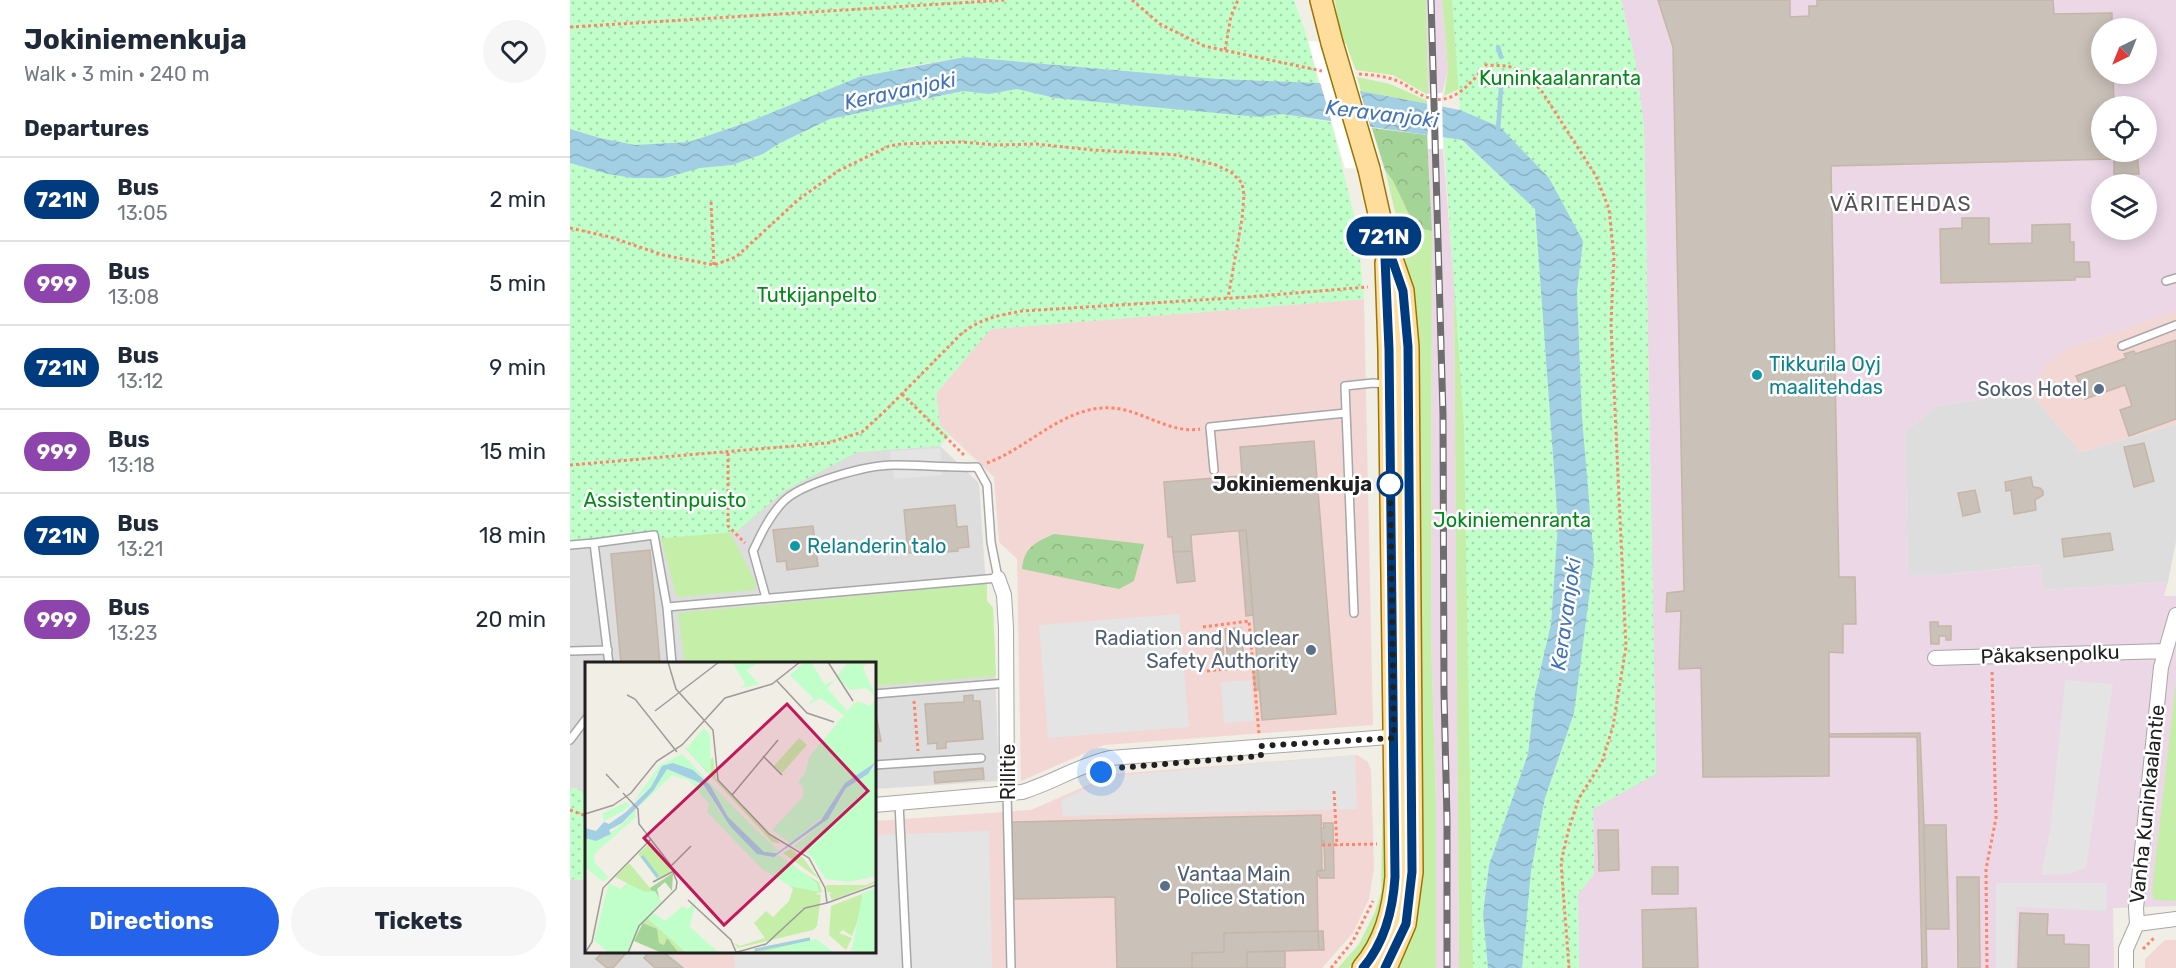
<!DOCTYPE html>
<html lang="en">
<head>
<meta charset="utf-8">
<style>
  :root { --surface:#fff; --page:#f6f6f7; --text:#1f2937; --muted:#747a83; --line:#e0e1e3; --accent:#2563eb }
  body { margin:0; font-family:Rubik,sans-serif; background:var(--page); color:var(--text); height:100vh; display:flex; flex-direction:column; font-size:22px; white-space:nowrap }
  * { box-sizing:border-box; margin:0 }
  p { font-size:20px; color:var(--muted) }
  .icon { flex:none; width:33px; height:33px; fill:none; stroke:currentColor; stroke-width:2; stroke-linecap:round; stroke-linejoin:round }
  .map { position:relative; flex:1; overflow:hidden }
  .sheet { display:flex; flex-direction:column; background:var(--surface); width:570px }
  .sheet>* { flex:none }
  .badge { padding:0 12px; border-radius:20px; font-size:21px; line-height:39px }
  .needle { width:39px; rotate:223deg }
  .controls { position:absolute; left:1521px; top:18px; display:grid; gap:12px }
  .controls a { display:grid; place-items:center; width:66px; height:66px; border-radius:50%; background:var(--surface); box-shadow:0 3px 15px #0003; font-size:30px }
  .you { position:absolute; width:30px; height:30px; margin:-15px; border:4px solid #fff; border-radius:50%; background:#1a73e8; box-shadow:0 0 0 9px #1a73e833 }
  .map>.badge { position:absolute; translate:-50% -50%; box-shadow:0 0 0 3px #fff }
  h2 { padding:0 24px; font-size:22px; line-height:54px }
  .round { display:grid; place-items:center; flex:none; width:63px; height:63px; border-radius:32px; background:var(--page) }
  .headline { display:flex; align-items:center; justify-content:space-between; height:102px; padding:0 24px }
  h1 { font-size:28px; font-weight:700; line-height:45px }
  .cta { display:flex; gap:12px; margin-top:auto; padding:12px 24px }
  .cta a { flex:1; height:69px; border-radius:36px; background:var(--accent); color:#fff; font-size:24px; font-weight:700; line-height:69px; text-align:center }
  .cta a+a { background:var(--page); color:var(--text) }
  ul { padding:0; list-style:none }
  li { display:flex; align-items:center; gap:18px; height:84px; padding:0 24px; border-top:2px solid var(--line) }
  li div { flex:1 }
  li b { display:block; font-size:22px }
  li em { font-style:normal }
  li .badge { min-width:66px; font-weight:700; text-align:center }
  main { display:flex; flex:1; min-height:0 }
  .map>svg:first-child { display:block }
  .residential { fill:#dedddd }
  .commercial { fill:#f3d7d4 }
  .industrial { fill:#ebd7e6; fill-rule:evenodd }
  .grass { fill:#c5efa8 }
  .forest { fill:url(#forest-crowns) }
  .park { fill:url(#park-dots) }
  .parking { fill:#e4e4e4 }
  .water { fill:url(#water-waves) }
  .pier { fill:#fff }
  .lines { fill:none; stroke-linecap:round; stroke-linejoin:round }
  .stream { stroke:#a2cfe3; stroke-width:4.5 }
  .building { fill:#cac1b8; stroke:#c5b6a6; stroke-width:1.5 }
  .lane-casing { stroke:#a7a7a7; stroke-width:10 }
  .street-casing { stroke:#a7a7a7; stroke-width:16 }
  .primary-casing { stroke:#9c7500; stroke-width:24 }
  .path { stroke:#ff8569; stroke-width:3; stroke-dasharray:3 3; stroke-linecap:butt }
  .lane { stroke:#fff; stroke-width:7 }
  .street { stroke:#fff; stroke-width:14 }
  .primary { stroke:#ffdd9d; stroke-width:21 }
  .rail-casing { stroke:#6e6e6e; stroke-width:7 }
  .rail { stroke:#fff; stroke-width:4.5; stroke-dasharray:14; stroke-linecap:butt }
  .primary-bridge-casing { stroke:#9c7500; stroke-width:24; stroke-linecap:butt }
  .primary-bridge { stroke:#ffdd9d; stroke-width:21 }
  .line-casing { stroke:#fff; stroke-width:14 }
  .line { stroke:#003b80; stroke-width:9 }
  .walk { stroke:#202020; stroke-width:6; stroke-dasharray:0 10.8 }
  .culture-dot { fill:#0f9aa8; stroke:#fff; stroke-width:2 }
  .service-dot { fill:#5c6f8a; stroke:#fff; stroke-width:2 }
  .stop-dot { fill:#fff; stroke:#003b80; stroke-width:3 }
  .labels { text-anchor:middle; stroke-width:5; stroke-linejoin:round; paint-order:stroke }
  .park-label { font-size:20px; fill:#028a18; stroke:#fff }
  .culture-label { font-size:20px; fill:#0d838f; stroke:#fff; text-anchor:start }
  .service-label { font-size:20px; fill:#4e5e75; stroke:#fff; text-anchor:end }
  .stop-label { font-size:20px; font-weight:bold; fill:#202020; stroke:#fff; text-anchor:end }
  .street-label { font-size:20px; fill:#202020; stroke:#fff }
  .water-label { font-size:21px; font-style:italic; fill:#4374b9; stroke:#fff }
  .neighbourhood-label { font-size:21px; letter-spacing:1.5px; fill:#535353; stroke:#fff }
  .inset-river { fill:none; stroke:#a2cfe3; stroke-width:3 }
  .inset-road { fill:none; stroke:#9d9c97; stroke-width:1.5 }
  .view { fill:#c2185b; fill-opacity:0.15; stroke:#c2185b; stroke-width:3 }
  .inset-edge { fill:none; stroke:#202020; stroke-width:3 }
</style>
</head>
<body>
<main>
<section class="sheet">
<div class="headline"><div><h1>Jokiniemenkuja</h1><p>Walk · 3 min · 240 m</p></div><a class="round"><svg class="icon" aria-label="heart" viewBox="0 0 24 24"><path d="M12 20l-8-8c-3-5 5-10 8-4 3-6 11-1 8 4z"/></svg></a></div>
<h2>Departures</h2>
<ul>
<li><span class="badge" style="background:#003b80;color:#fff">721N</span><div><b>Bus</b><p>13:05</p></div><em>2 min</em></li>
<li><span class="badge" style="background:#8e44ad;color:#fff">999</span><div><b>Bus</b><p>13:08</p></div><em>5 min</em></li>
<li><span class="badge" style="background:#003b80;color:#fff">721N</span><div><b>Bus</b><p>13:12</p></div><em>9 min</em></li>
<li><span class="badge" style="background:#8e44ad;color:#fff">999</span><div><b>Bus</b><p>13:18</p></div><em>15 min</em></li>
<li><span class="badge" style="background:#003b80;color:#fff">721N</span><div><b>Bus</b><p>13:21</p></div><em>18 min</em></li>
<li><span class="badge" style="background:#8e44ad;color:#fff">999</span><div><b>Bus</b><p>13:23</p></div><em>20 min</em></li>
</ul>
<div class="cta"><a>Directions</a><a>Tickets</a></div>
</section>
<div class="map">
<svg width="1606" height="968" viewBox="0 0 1606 968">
  <defs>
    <pattern id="forest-crowns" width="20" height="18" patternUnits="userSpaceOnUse" patternTransform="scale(1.5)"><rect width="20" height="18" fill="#a4d497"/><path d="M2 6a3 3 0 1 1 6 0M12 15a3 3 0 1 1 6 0" fill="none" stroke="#8db682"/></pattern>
    <pattern id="park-dots" width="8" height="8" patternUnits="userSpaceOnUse" patternTransform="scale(1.5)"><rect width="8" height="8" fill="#c0feca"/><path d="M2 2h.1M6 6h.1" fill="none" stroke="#a5d9ad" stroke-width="1.8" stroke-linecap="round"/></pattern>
    <pattern id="water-waves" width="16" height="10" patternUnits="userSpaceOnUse" patternTransform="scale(1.5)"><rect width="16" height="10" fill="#a2cfe3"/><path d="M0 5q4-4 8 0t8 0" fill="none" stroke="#8bb1c2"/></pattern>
  </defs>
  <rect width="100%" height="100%" fill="#f1eee6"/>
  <!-- residential -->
  <path class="residential" d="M1459,392L1511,452L1606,424V541L1598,582L1473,590L1470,565L1370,575H1338L1335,432L1367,406Z
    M370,446L409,483L417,601L423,608L429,781L305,789L304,664H16V796L7,788L0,789V546L166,532L214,491L287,452Z
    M0,879L16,880V952H99L117,968H0Z"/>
  <!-- commercial -->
  <path class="commercial" d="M794,299L803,725L534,745L451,781L447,559L429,542L424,477L370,426L366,393L421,329Z
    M1606,311V424L1511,452L1459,392L1477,363L1497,349Z
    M787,755L798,762L801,770L804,868L799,899L783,933L752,968H117L99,952H304L305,821L461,810L543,774Z
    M1595,940H1606V968H1575V959Z"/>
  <!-- industrial -->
  <path class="industrial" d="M856,0H872L878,71L872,93L873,149L884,289L889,968H866V802L861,638L862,235L858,149Z
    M1051,0H1606V311L1497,349L1477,363L1459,392L1367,406L1335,432L1338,575H1370L1471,565L1473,590L1598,582L1594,596H1606V906L1543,908L1544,968H1009L1008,894L1024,874L1023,809L1086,773L1074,126L1065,59ZM1532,28H1576V74H1532ZM1532,106H1576V152H1532ZM1532,184H1576V230H1532Z"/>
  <!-- grass -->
  <path class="grass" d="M765,0H856L858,95L823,75L786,70L769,28Z
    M872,0H903L893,87L874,96L878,71Z
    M787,77L820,84L858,101L857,104L791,91Z
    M874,138L891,140L913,914L918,968H889L884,289Z
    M815,170L823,181L839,214L852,229L862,231L861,638L866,802V968H826L847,918L851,890L850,757L842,298L829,228Z
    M352,447L287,452L214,491L166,532H160L186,583L185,590L109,597L106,595L91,538L76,493L0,474Z
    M417,584V601L423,608L426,676L305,686L304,664L115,663L108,613Z
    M1606,682V901L1584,900L1582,891Z
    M813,774H819L820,861L812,918L793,951L779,968H768L789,944L805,912L811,892Z"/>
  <!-- forest -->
  <path class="forest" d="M802,128L857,135L862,231L852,229L839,214L823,181L815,170Z
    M484,534L574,544L564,581L549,589L452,569C454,547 466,542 484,534Z"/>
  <!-- park -->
  <path class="park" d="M0,0H724L738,40L748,83L648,79L395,57L335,67L119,142L65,145L30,138L0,129Z
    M882,0H1051L1065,59L1074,126L1086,774L1023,809L1024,874L1008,894L1009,968H952L951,963L961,871L975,798L1004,713L1012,418L1007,291L1013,241L930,127L890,110Z
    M447,89L485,98L690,116L712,114L761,122L787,227L794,299L421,329L366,393L370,426L380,435L370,446L287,452L214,491L166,532L0,546V163L38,174L95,178L130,168L162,165L193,154L210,143L260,119L393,91L419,94Z
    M874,138L891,140L965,209L988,524L981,624L965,693L958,754L919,865L913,914L918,968H903L894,427Z
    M7,788L16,796V880L0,879V789Z"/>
  <!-- parking -->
  <path class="parking" d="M370,448L372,475L324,479L320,451Z
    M609,614L619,727L478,738L469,625Z
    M681,680L684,721L654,723L651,682Z
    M1495,680L1543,684L1516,868L1500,874L1471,875L1480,831Z
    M785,755L787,809L493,816L491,800L543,776Z
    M419,831L422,968H165L164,952H304L305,835Z
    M1426,883H1537V911L1446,907L1445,968H1426Z"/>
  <!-- water -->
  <path class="water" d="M395,57L648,79L749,83L890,110L930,127L979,178L1013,241L1007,291L1012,418L1024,559L1004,713L975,798L961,871L952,968H918L913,914L919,865L958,754L965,693L981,624L988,524L965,209L892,140L712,114L690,117L485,98L447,89L419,94L393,91L260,119L210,143L193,154L162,165L130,168L95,178H63L38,174L0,163V129L30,138L65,145L119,142L181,121L289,77Z"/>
  <!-- pier -->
  <path class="pier" d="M738,41L776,44L813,170L775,168Z
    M872,93L873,149H858L857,94Z"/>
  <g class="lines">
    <!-- stream -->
    <path class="stream" d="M928,47L931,57
      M928,131L932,74"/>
  </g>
  <!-- building -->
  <path class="building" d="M1088,0H1220V17L1239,16V6H1247V0H1483L1484,14L1542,13V28H1532V74H1543L1544,106H1532V152H1567L1569,174H1544V159L1261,166L1269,577H1285L1286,624H1273V653L1259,652V776L1133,777L1131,668L1109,669L1111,611L1096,612L1097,593L1114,591L1103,47Z
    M1392,218H1419V244L1462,243V225L1500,224V242H1504V262H1519L1520,277H1505V280L1371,283L1370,229L1392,228Z
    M1606,340V419L1559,436L1550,410L1562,406L1555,385L1515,399L1506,376L1556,358L1554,354L1564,351L1565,354Z
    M744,441L766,714L692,720L676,530L621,535L622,551L603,552L602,537H598L594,482L672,476L670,447Z
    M1574,443L1584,481L1564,487L1554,447Z
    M1461,477L1463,487L1470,488L1473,491V495L1465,500L1466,510L1444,514L1441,490L1436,491L1435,482Z
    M1405,490L1410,512L1393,516L1388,493Z
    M385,505L387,527L397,526L399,547L388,548V551L353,554V552L338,553L334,510Z
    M243,526L248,566L217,570L216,561L207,562L203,530Z
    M676,530L683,615L676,616L669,531Z
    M1540,533L1543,550L1494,557L1492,539Z
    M80,550L90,664H51L41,554Z
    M622,551L625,581L607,583L603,552Z
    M1360,622H1368V626H1381V640H1376V636H1369V644H1361Z
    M671,628L674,660L658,662L655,629Z
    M652,631L654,661H647L645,632Z
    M687,661L689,690H685L682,662Z
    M403,695V701H410L413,739L376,742V748L367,749V743L358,744L355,704L394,702V696Z
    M304,703L311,741L304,742Z
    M1350,733L1354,825L1357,968H1352L1347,737H1259V734Z
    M413,768L414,779L365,783L364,772Z
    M751,815L752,871H747L748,931L654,933V952L622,953V968H547L545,897L442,899L441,822Z
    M753,823H763L764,878H750L749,875H747V871L755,870L754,841L752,842L751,828H754Z
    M1354,825H1376L1379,929H1356Z
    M1028,830H1048L1049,870L1029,871Z
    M1082,867H1108V894H1082Z
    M1387,877H1409L1410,968H1388Z
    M1126,908L1128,968H1073L1072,910Z
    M1450,913L1478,914L1477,935H1494V944L1519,945V968H1448Z
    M748,931H753L754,950H749Z
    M748,931L749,950L677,952V968H622V953L654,952V933Z
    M715,951V968H677V952Z
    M33,952H57L43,968H37L26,959Z
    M79,952H93L113,968H85L74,958Z"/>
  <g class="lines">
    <!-- lane casing -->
    <g class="lane-casing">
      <path id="lane" d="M1596,281L1606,278
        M1552,346L1606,325
        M644,470L640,427L776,413
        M0,545L24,543
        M97,607L428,578L421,542L417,485L407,467C378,468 352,465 324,465C297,465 230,483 212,503C199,517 191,534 183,551L196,598
        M784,613L775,386L803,383L816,384
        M0,651L38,650
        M39,664L24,543L84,535L97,607L102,664
        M304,694L437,683
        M0,740L16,719
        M304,765L411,758
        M437,793L441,968
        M329,803L337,968"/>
    </g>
    <!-- street casing -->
    <g class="street-casing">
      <path id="street" d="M428,578L434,595L436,628L437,793
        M1365,658L1595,651
        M304,805L452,792C482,783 509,765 540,758L832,736
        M1567,924L1606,919
        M1556,968V949L1567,924L1566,908L1591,667L1606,615"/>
    </g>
    <!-- primary casing -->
    <g class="primary-casing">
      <path id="primary" d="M751,0L762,43
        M799,169L814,236L833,291L838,347L842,872L835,924L816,968
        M793,968C815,942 823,911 826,877L819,349L816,263"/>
    </g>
    <!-- path -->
    <path class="path" d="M562,0L590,24L634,46L752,71
      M0,27L436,0
      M655,50L661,16L668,0
      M789,74C803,75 817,76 830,82C838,86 846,93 854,96C881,109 901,83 916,65L938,66L955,73L971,90L1026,176L1039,209L1044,257L1041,324L1056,647L1043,726L1032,762L1009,798L999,828L991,862L999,968
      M141,202L144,265
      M0,228L40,237L93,255L144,265L166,257L228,200L268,171L319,146L332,144L390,142L428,145L466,144L523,150L607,155L646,165L661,172L672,183L674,195L672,219L658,298
      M332,394L395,456
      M158,453V526L175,543
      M417,463C459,448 494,405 542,408C573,410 599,434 630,429
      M0,465L258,443L292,432L316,410L390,335C411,318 426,316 452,311L678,297L798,287
      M633,627L679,621L689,734
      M637,671L683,666
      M344,701L348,751
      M764,791L767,846
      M0,810L16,816
      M752,845L807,844
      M1573,949L1585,937
      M761,968L783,941L803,901
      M1417,968L1416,869L1426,818L1422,671"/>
    <!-- lane -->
    <use href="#lane" class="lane"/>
    <!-- street -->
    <use href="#street" class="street"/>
    <!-- primary -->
    <use href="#primary" class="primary"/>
    <!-- rail casing -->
    <g class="rail-casing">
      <path id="rail" d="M861,0L873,414L874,693L877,820V968"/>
    </g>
    <!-- rail -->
    <use href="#rail" class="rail"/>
    <!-- primary-bridge casing -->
    <g class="primary-bridge-casing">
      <path id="primary-bridge" d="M762,43L799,169"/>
    </g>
    <!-- primary-bridge -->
    <use href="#primary-bridge" class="primary-bridge"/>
  </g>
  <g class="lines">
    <!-- line casing -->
    <g class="line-casing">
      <path id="line" d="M793,968C815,942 823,910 825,877L819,349L814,236L833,291L838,347L842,872L836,924L815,968"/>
    </g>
    <!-- line -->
    <use href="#line" class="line"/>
    <!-- walk -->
    <path class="walk" d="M531,772L547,768L691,756L690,746L824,738L820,479V484"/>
  </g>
  <!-- markers -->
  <g class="culture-dot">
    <circle cx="1187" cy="375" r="6"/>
    <circle cx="225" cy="546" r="6"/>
  </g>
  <g class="service-dot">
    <circle cx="1529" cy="389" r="6"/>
    <circle cx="741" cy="650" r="6"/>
    <circle cx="595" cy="886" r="6"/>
  </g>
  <circle class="stop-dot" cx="820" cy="484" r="12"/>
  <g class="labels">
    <!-- park labels -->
    <g class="park-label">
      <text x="990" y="85">Kuninkaalanranta</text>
      <text x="247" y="302">Tutkijanpelto</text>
      <text x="95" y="507">Assistentinpuisto</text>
      <text x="942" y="527">Jokiniemenranta</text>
    </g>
    <!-- culture labels -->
    <g class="culture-label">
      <text x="1199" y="371">Tikkurila Oyj<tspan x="1199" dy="23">maalitehdas</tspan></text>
      <text x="237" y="553">Relanderin talo</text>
    </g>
    <!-- service labels -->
    <g class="service-label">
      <text x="1517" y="396">Sokos Hotel</text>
      <text x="729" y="645">Radiation and Nuclear<tspan x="729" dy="23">Safety Authority</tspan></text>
      <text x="607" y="881" text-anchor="start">Vantaa Main<tspan x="607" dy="23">Police Station</tspan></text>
    </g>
    <!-- stop labels -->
    <g class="stop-label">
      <text x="802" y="491">Jokiniemenkuja</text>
    </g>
    <!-- street labels -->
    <g class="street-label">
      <text transform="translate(1480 654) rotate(-2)" y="7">Påkaksenpolku</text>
      <text transform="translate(438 772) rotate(-90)" y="7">Rillitie</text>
      <text transform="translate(1577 804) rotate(-84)" y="7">Vanha Kuninkaalantie</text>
    </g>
    <!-- water labels -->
    <g class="water-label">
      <text transform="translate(330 91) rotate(-12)" y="7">Keravanjoki</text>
      <text transform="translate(812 114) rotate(7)" y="7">Keravanjoki</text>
      <text transform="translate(996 614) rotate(-82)" y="7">Keravanjoki</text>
    </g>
    <!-- neighbourhood labels -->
    <g class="neighbourhood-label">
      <text x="1331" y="211">VÄRITEHDAS</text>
    </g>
  </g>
  <!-- overview -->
  <g transform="translate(15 662)">
    <rect width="291" height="291" fill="#f1eee6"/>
    <path d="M214,76L222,83L197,111L189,104ZM99,85L122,102L128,95L131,117L196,182L187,180ZM66,180L87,210L72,217L53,192ZM205,187L218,196L234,217L198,191ZM197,193L216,210L234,220L237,230L230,232L236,233L232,264L228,268L153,286L149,281L155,284L180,276L169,261L181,249L188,255L204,239L208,227L205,224L234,229ZM44,201L77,240L66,249L36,228L42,221L30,215ZM290,219L291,221L247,238L244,232L248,231L242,230L241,223H281ZM277,232L278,244L267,274L258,268L254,271L267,276L261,288L244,273L246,244ZM66,251L121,291H94L82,276L79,283L74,281L68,265L58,261ZM225,275L223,286L209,291H167L170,287Z" fill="#c5efa8"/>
    <path d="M88,211L87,229L80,220L72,227L75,239L65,226ZM58,261L72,267L74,281L79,283L82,276L94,291H77L49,279Z" fill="#a4d497"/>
    <path d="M147,0H175L161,8L174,22L157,26L160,21ZM226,0L240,23L251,17L242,26L262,49L272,39L285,44L291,37V100L260,121L240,153L205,181L187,168L218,135V124L213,120L220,112L224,95L259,53L235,36L220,45L229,37L205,13L218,1ZM263,0H282L278,6L291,35L281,26L265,28L252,14ZM119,66L125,73L126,113L101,87ZM97,92L168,165L194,189L179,191L143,155L125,123L108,108L88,101L71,113L66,125L49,139L75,103ZM291,105V214L264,220L241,217L226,194L209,184L243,157L263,124ZM82,107L118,122L134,149L172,192L194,193L232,221L234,230L205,224L177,207L122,150L124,142L104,118L87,113L54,145ZM41,140L45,143L38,149L19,159L17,152ZM49,146L51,155L9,192L10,201L23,215L19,220L0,205V176H20L42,158ZM24,221L37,228L42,221L60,230L70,229L77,240L59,257L42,291H24L9,278ZM291,226V291H266L278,231ZM111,238L105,265L134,291H101L62,256L67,250L80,259L98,244L103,247ZM231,277L250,291H172L218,280Z" fill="#c0feca"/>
    <path d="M291,100L283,112L261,126L243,157L189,195L172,192L145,164L118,122L82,107L68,129L37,161L24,168L26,172L11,179L0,176V166L11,169L19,160L24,162L41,150L66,125L77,104L88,101L108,108L125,123L143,155L179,190L192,191L236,158L260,121Z" fill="#a2cfe3"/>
    <path class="inset-river" d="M57,194L73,215M170,288L225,277"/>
    <path class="inset-road" d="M83,0L91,27L128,68L133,118L184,172L224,196L240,226L242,241L220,246L181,282L149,291M243,0L268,39M192,19L222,51L249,60M42,33L50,37L92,90M70,49L134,0M178,94L197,113M21,112L34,126M38,131L53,147L54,162L85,202L92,220L91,227L54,264L43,291M147,133L193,78M27,144L46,131L72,99L97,83L140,36L187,22L215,0M0,152L29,143M86,204L106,184M68,220L89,209M103,238L146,278L151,290M242,241L291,223M0,291L7,280L18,226L66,177"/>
    <path class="view" d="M202,42L283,129L139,263L59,176Z"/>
    <rect width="291" height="291" class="inset-edge"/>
  </g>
</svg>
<div class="controls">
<a><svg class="needle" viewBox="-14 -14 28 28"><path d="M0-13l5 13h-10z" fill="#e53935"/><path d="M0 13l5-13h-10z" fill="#747a83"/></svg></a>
<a><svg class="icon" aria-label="locate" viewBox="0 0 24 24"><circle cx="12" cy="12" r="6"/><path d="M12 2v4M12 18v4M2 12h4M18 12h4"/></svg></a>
<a><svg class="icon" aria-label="layers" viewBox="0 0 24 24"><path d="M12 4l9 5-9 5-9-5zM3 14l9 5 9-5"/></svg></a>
</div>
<div class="you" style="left:531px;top:772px"></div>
<b class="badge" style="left:814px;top:236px;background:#003b80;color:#fff">721N</b>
</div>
</main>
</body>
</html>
